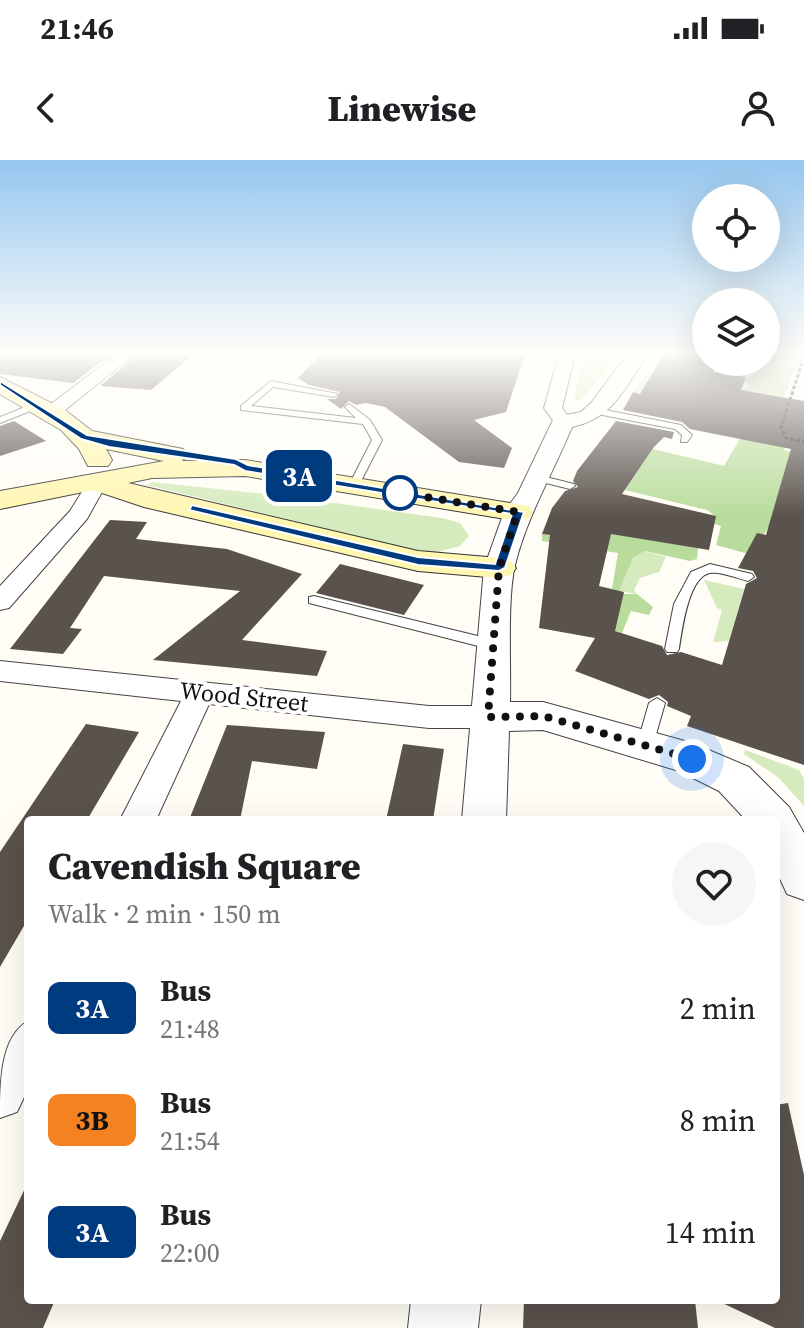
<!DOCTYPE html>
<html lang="en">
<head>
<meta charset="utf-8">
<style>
  :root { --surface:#fff; --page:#f6f6f6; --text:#202124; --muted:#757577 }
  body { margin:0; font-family:"Source Serif 4",serif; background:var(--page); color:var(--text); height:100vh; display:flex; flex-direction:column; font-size:30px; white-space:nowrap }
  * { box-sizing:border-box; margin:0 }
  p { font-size:26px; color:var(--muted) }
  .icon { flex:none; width:44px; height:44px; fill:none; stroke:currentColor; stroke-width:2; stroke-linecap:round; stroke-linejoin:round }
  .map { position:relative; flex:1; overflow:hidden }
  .drawer { position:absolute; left:24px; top:656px; width:756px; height:488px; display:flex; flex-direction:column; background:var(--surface); border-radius:8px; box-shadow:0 8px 32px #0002 }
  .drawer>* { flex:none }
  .badge { padding:0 16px; border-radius:12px; font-size:28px; line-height:52px }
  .fabs { position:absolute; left:692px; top:24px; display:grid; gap:16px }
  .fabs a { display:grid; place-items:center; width:88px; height:88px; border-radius:50%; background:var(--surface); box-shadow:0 8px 32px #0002; font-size:40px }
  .you { position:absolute; width:40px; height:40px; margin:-20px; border:6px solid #fff; border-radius:50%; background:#1a73e8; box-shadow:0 0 0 12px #1a73e833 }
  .map>.badge { position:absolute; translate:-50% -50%; box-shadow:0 0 0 4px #fff }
  .round { display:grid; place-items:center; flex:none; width:84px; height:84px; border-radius:42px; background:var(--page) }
  .overview { display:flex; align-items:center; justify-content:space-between; height:136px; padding:0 24px }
  h1 { font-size:38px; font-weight:800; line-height:60px }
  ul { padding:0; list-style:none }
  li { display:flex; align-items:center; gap:24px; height:112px; padding:0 24px }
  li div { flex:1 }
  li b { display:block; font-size:30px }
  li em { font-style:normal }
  li .badge { min-width:88px; font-weight:700; text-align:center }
  .status { display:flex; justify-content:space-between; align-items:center; height:56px; padding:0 40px; background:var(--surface); direction:ltr }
  .status svg { height:22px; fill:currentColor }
  header { display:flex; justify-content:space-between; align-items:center; height:104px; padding:0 24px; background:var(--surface); font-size:36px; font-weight:800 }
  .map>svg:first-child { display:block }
  .green { fill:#d5ebbd }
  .forest { fill:#b9dc9c }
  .building { fill:#5a524d }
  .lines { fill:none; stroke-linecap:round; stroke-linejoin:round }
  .service-casing { stroke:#444; stroke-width:2 }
  .minor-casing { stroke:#444; stroke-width:2 }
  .tertiary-casing { stroke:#444; stroke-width:2 }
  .secondary-casing { stroke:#333; stroke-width:2 }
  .path { stroke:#333; stroke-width:3; stroke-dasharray:4 2; stroke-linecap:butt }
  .service { fill:#fff; fill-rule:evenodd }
  .minor { fill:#fff; fill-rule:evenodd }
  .tertiary { fill:#fff; fill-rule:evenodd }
  .secondary { fill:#fff6b0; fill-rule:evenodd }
  .line { fill:#003b80; stroke:#fff; stroke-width:2 }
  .walk { stroke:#111; stroke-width:8; stroke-dasharray:0 14.4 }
  .stop-dot { fill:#fff; stroke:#003b80; stroke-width:4 }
  .labels { text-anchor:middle; stroke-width:8; stroke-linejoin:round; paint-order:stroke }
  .street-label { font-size:24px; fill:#111; stroke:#fff }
</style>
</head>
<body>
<div class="status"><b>21:46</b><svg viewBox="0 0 49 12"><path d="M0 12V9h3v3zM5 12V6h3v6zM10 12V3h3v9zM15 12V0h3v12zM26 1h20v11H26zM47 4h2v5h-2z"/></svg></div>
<header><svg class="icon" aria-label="back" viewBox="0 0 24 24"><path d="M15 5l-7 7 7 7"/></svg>Linewise<svg class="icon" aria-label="person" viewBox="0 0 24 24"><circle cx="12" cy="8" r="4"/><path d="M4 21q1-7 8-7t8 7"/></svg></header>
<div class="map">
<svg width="804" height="1168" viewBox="0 0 804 1168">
  <rect width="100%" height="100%" fill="#fffdf5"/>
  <!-- green -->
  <path class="green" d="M584,194H620L580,241L574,239Z
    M766,194H781L778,205L794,208L779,254L633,232L646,215L742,230L750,226L745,221L746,217L751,218L756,202H766Z
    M152,322L284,336L442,358L460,363L469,376L460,386L430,394L147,325Z
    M645,391L666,397L659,412L640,418L634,430L637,434L619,431L633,398Z
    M704,420L744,429L729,481L713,482L722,450L717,448Z
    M745,590L799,610L804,619V646L779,618L744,594Z"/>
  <!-- forest -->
  <path class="forest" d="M744,272L787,280L784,290L791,292L769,366L752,395L716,385L721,366L714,364L715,356L707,350L625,330L653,289L724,306Z
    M611,371L698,388L697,399L690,401L645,391L633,398L619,431L612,429L618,393L542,381V374L569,379Z
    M623,434H637L653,447L649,455L631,451L622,473L601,466Z"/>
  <!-- building -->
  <path class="building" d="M0,194H112L73,223L0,214Z
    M138,194H194L151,230L100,226Z
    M321,194H525L506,252L474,260L512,288L504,308L459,302L385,247L366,243L356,245L349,241L341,249L327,239H336L340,232L309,225L298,218Z
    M664,194H706V202H717L713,212L746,217L741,230L804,241V605L687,566L691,556L667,546L668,542L659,535L649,539L575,511L595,478L539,468L550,375L542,374L552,348L565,331L578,327L573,321L577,311L616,261L674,272L672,279L664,277L654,287L622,334L716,356L709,390L611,374L599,426L624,432L615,471L662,486L667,495L681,492L722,505L746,424L757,418L753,411L738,408L757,373L766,375L791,289L690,269L682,262L623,250L633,232L640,234Z
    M14,261L46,281L0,296V266Z
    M110,360L147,362L136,379L227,389L302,414L242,480L327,491L317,516L153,500L240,431L104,416L70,468L82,469L63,494L10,489Z
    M340,404L424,425L404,455L316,433Z
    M86,564L139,572L87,660H28V759L0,807V692Z
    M227,565L325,572L317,609L252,601L240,660H189Z
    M403,584L444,589L433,660H386Z
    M788,943L804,1015V1168H775L716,1140H776V945Z
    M28,1022V1140H55L43,1168H0V1081Z
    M524,1140H695L698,1168H523Z"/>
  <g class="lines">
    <!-- service casing -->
    <g class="service-casing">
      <path id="service" d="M271,221L338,234L334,237L273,227L251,246L356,258L345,247L349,244L370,260L382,280L358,327L349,325L372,280L363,264L241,250V246Z
        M35,243L39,246L38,248L0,263V257Z
        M595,248L681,265L692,275L687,282H681L682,275L675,269L592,253L591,251Z
        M538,315L574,324L575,326L570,329L534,320V316Z
        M710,404L752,414L754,417L748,421C737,418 720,411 710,413C688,417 682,471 679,489L677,492H667L665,489L674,444L691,412Z
        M314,436L494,480L501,485L494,490L309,443V437Z
        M657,538L665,543L653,585L651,589H639L637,585L649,543Z"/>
    </g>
    <!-- minor casing -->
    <g class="minor-casing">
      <path id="minor" d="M117,194H135L55,258H43V250Z
        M559,194H575L562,248L572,262L563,268L557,266L544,248Z
        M97,317L107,323L87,359L9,448L0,450V426L70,351L90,319Z
        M0,501L429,546H488L499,549L503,557L499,565L488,568H429L209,544L156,660H120L181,541L0,521Z
        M28,861V929L17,952L0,958C0,923 0,877 28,861Z"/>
    </g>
    <!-- tertiary casing -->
    <g class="tertiary-casing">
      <path id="tertiary" d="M628,194H648C625,227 614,258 572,267C553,313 527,356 515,405C507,439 511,505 510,542H543L692,583L749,607L789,647L804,673V740L787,734L776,710V660H746L719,631L679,611L543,570L509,571L506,660H462L484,408L504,352L518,333L552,262L555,257L581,252L591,243Z
        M411,1140H481L478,1168H408Z"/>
    </g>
    <!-- secondary casing -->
    <g class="secondary-casing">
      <path id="secondary" d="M0,217L65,250L92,271L183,289L187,295L182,301L245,300L529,346L533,352L529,358L518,361L245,316L152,318L128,323L418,391L499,398L511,401L516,408L511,415L499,418L418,411L144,347L93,330L0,349V331L164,301L106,289L112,300L108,306H88L79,289L61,270L0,234Z"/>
    </g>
    <!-- path -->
    <path class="path" d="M804,197L781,267L786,278L804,282"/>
    <!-- service -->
    <use href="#service" class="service"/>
    <!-- minor -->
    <use href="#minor" class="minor"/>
    <!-- tertiary -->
    <use href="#tertiary" class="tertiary"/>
    <!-- secondary -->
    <use href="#secondary" class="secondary"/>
  </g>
  <!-- sky -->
  <linearGradient id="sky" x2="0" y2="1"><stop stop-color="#95c6ee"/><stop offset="0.54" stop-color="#fffefa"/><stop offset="1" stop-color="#fffefa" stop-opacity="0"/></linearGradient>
  <rect width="804" height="357" fill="url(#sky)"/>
  <!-- line -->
  <path class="line" d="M0,221L87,275L236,299L248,305L524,352L505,408L499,411L418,405L189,350L192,345L418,397L495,404L512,354L245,311L234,305L109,287L81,279L0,225Z"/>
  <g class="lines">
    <!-- walk -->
    <path class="walk" d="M400,333L518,352L499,408L488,557L543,556L692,599"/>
  </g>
  <!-- markers -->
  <circle class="stop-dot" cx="400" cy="333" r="16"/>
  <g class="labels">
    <!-- street labels -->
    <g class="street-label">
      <text transform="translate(244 537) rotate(6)" y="8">Wood Street</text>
    </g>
  </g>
</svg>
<div class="fabs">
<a><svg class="icon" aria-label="locate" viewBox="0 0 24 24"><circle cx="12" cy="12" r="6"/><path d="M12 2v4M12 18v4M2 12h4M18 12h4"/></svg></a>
<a><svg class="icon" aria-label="layers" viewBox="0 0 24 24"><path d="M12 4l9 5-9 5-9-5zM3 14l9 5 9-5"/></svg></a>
</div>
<div class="you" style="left:692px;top:599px"></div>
<b class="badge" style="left:299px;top:316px;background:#003b80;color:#fff">3A</b>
<section class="drawer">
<div class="overview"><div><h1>Cavendish Square</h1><p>Walk · 2 min · 150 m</p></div><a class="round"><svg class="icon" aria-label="heart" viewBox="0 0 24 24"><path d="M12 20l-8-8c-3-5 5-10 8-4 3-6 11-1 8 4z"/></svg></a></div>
<ul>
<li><span class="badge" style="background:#003b80;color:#fff">3A</span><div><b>Bus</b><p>21:48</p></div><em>2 min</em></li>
<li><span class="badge" style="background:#f58220;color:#111">3B</span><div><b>Bus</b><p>21:54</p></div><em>8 min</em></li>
<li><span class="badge" style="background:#003b80;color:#fff">3A</span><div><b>Bus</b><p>22:00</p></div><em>14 min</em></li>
</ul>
</section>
</div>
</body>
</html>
